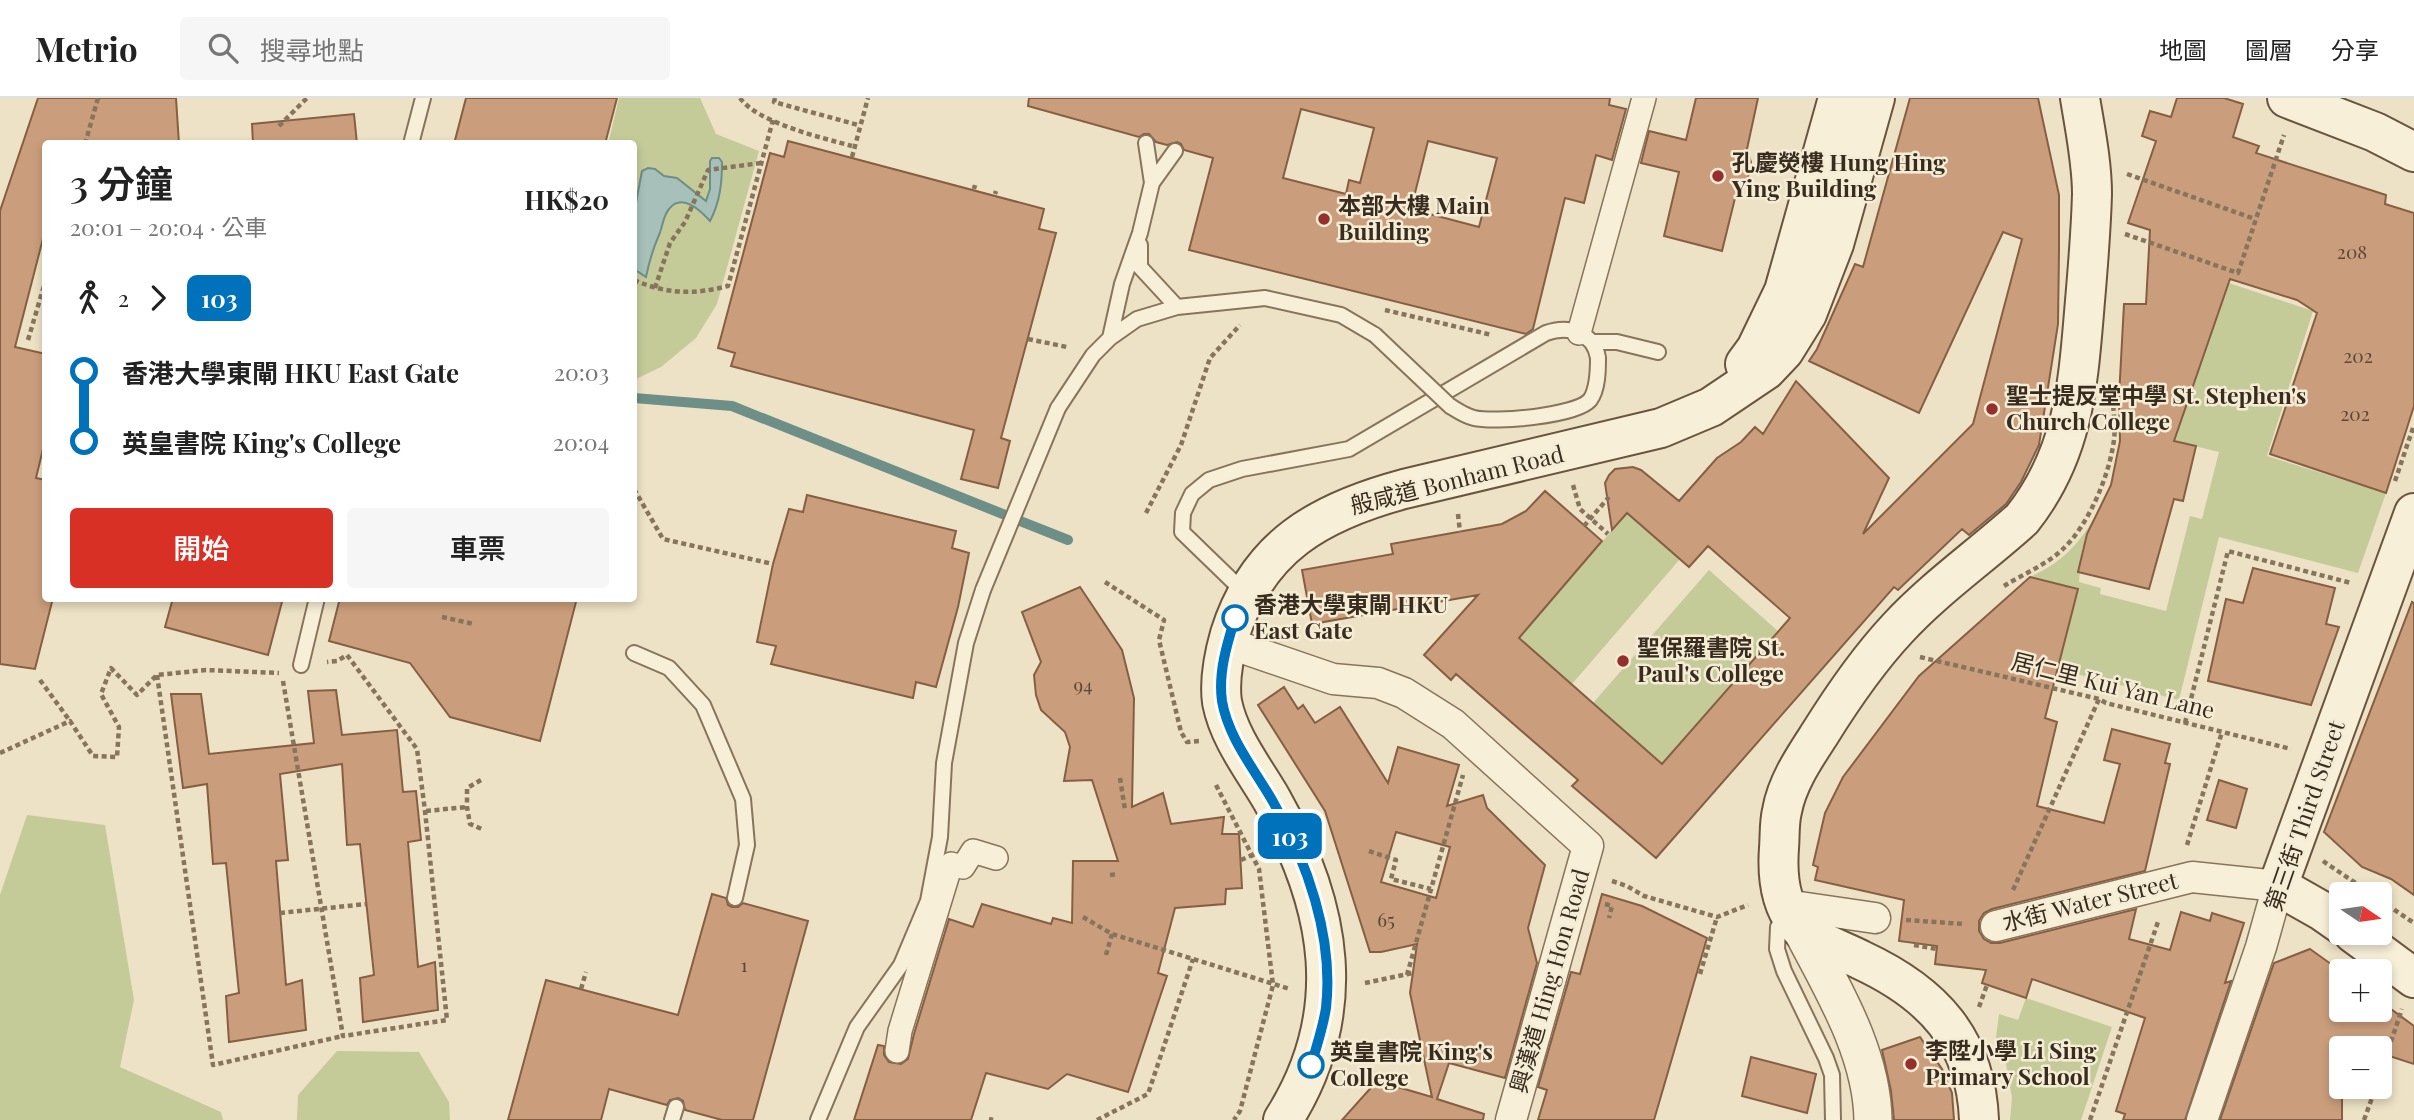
<!DOCTYPE html>
<html lang="zh-TW">
<head>
<meta charset="utf-8">
<style>
  :root { --surface:#fff; --page:#f6f6f6; --text:#222; --muted:#767676; --line:#e0e0e0; --accent:#d93025 }
  body { margin:0; font-family:"Playfair Display","Noto Sans TC",serif; background:var(--page); color:var(--text); height:100vh; display:flex; flex-direction:column; font-size:26px; white-space:nowrap }
  * { box-sizing:border-box; margin:0 }
  p { font-size:23px; color:var(--muted) }
  .icon { flex:none; width:38px; height:38px; fill:none; stroke:currentColor; stroke-width:2; stroke-linecap:round; stroke-linejoin:round }
  .map { position:relative; flex:1; overflow:hidden }
  .panel { position:absolute; left:42px; top:42px; width:595px; height:462px; display:flex; flex-direction:column; background:var(--surface); border-radius:7px; box-shadow:0 4px 10px #0003 }
  .panel>* { flex:none }
  .badge { padding:0 14px; border-radius:10px; font-size:24px; line-height:46px }
  .needle { width:46px; rotate:103deg }
  .controls { position:absolute; left:2329px; top:784px; display:grid; gap:14px }
  .controls a { display:grid; place-items:center; width:63px; height:63px; border-radius:7px; background:var(--surface); box-shadow:0 4px 10px #0003; font-size:35px }
  .map>.badge { position:absolute; translate:-50% -50%; box-shadow:0 0 0 4px #fff }
  .legs { display:flex; align-items:center; gap:10px; height:77px; padding:0 28px; font-size:23px }
  .legs p { margin-inline-start:auto }
  .summary { display:flex; align-items:center; justify-content:space-between; height:119px; padding:0 28px }
  h1 { font-size:38px; font-weight:600; line-height:52px }
  .primary-button { display:flex; gap:14px; margin-top:auto; padding:14px 28px }
  .primary-button a { flex:1; height:80px; border-radius:7px; background:var(--accent); color:#fff; font-size:28px; font-weight:600; line-height:80px; text-align:center }
  .primary-button a+a { background:var(--page); color:var(--text) }
  ul { padding:0 28px; list-style:none }
  li { display:flex; align-items:center; gap:24px; height:70px; font-size:26px }
  li i { display:grid; place-items:center; width:10px; height:100%; margin:0 9px; background:currentColor }
  li i::after { content:''; width:18px; height:18px; margin:-9px; border:5px solid; border-radius:50%; background:var(--surface) }
  li p { margin-inline-start:auto }
  li:first-child i { background:linear-gradient(#0000 50%,currentColor 0) }
  li:last-child i { background:linear-gradient(currentColor 50%,#0000 0) }
  header { display:flex; align-items:center; gap:42px; box-sizing:border-box; height:98px; padding:0 35px; background:var(--surface); border-bottom:2px solid var(--line) }
  header strong { font-size:33px }
  nav { display:flex; gap:38px; margin-inline-start:auto; font-size:24px }
  .search { width:490px; height:63px; background:var(--page); display:flex; align-items:center; gap:18px; box-sizing:border-box; padding:0 24px; border-radius:7px; color:var(--muted); font-size:26px }
  .map>svg:first-child { display:block }
  .green { fill:#c4cb99 }
  .water { fill:#a7c0ba; stroke:#6e8f87; stroke-width:2 }
  .lines { fill:none; stroke-linecap:round; stroke-linejoin:round }
  .stream { stroke:#6e8f87; stroke-width:10 }
  .building { fill:#ca9e7c; stroke:#865f42; stroke-width:2; fill-rule:evenodd }
  .service-casing { stroke:#87745c; stroke-width:18 }
  .pedestrian-casing { stroke:#87745c; stroke-width:26 }
  .minor-casing { stroke:#87745c; stroke-width:33 }
  .tertiary-casing { stroke:#87745c; stroke-width:40 }
  .secondary-casing { stroke:#69553f; stroke-width:42 }
  .path { stroke:#87745c; stroke-width:4.5; stroke-dasharray:5 3.5; stroke-linecap:butt }
  .service { stroke:#f8efd8; stroke-width:14 }
  .pedestrian { stroke:#f8efd8; stroke-width:23 }
  .minor { stroke:#f8efd8; stroke-width:30 }
  .tertiary { stroke:#f8efd8; stroke-width:37 }
  .secondary { stroke:#f8efd8; stroke-width:38 }
  .service-bridge-casing { stroke:#87745c; stroke-width:18; stroke-linecap:butt }
  .path-bridge { stroke:#87745c; stroke-width:4.5; stroke-dasharray:5 3.5; stroke-linecap:butt }
  .service-bridge { stroke:#f8efd8; stroke-width:14 }
  .line-1-casing { stroke:#fff; stroke-width:16 }
  .line-1 { stroke:#0072bc; stroke-width:10 }
  .poi-dot { fill:#952f2d; stroke:#f5ecd5; stroke-width:2.5 }
  .stop-1-dot { fill:#fff; stroke:#0072bc; stroke-width:3.5 }
  .labels { text-anchor:middle; stroke-width:5; stroke-linejoin:round; paint-order:stroke }
  .number-label { font-size:19px; fill:#5c4836 }
  .poi-label { font-size:23px; font-weight:bold; fill:#382c1f; stroke:#f5ecd5; text-anchor:start }
  .street-label { font-size:23px; fill:#382c1f; stroke:#f5ecd5 }
  .stop-label { font-size:23px; font-weight:bold; fill:#382c1f; stroke:#f5ecd5; text-anchor:start }
</style>
</head>
<body>
<header>
<strong>Metrio</strong>
<div class="search"><svg class="icon" aria-label="search" viewBox="0 0 24 24"><circle cx="10" cy="10" r="6"/><path d="M15 15l6 6"/></svg>搜尋地點</div>
<nav><a>地圖</a><a>圖層</a><a>分享</a></nav>
</header>
<div class="map">
<svg width="2414" height="1022" viewBox="0 0 2414 1022">
  <rect width="100%" height="100%" fill="#ede2c5"/>
  <!-- green -->
  <path class="green" d="M619,0H700L716,36L759,53L717,206L696,240L661,269L634,282V46H608Z
    M2229,185L2313,213L2267,358L2386,395L2358,475L2219,439L2179,602L2057,571L2077,491L2030,479C2059,466 2078,448 2094,420L2082,451L2079,484L2101,490L2100,496L2166,513L2190,418L2202,421L2219,354L2174,343Z
    M1627,415L1680,461L1572,586L1519,540Z
    M1709,472L1779,534L1662,666L1593,605Z
    M27,717L105,727L134,902L120,969L221,1014L223,1022H0V797Z
    M2026,900L2112,929L2081,1022H2010L2012,1000L2005,960L1996,939L1999,916L2018,922Z
    M337,953L419,954L449,1004L450,1022H297L298,997Z"/>
  <!-- water -->
  <path class="water" d="M712,60H719L722,64C722,85 720,104 710,123C701,113 682,94 669,111C663,118 663,128 659,137C653,151 649,164 646,179L634,171V115L642,73L648,70L655,71L664,78L677,80L706,103L710,91V63Z"/>
  <g class="lines">
    <!-- stream -->
    <path class="stream" d="M634,300L732,308L1068,442"/>
  </g>
  <!-- building -->
  <path class="building" d="M38,0H176L179,46H46V129L15,249L46,256V339L36,380L46,382V500H53L35,571L0,566V113Z
    M466,0H617L605,46H454Z
    M1029,0H1610L1609,7L1626,11L1612,62L1596,57L1584,105L1565,100L1533,231L1526,236L1189,152L1213,60L1184,52L1181,46L1177,44L1167,47L1156,44L1149,36H1144L1139,39L1028,8ZM1301,11L1374,30L1360,85L1349,82L1346,96L1283,80ZM1428,43L1497,60L1479,129L1422,114L1425,102L1414,99Z
    M1696,0H1758L1747,51L1751,64L1748,80L1737,92L1722,153L1664,138L1679,74L1641,65L1649,33L1686,42Z
    M1910,0H2038L2059,97V153L2058,226L2039,347L2021,384L2006,406L1969,437L1962,431L1898,492L1894,489L1656,760L1572,688L1578,682L1456,576L1451,582L1424,557L1478,497L1312,526L1302,472L1393,456L1391,446L1502,426L1526,413L1545,393L1602,443L1519,540L1662,666L1790,520L1708,448L1689,469L1627,415L1612,432L1605,385L1609,377L1615,371L1633,369L1641,372L1679,403L1717,360L1741,344L1755,329L1763,336L1796,283L1889,380L1863,436L1973,326L2022,141L2003,134L1919,315L1809,263L1817,251L1855,166L1863,169Z
    M2177,0H2224L2243,6L2233,39L2259,48L2256,55L2386,97L2385,106L2414,115V308L2386,395L2270,356L2317,215L2297,202L2230,181L2174,343L2196,348L2183,403L2174,401L2149,491L2078,474L2087,436L2111,387L2120,343L2119,299L2124,206H2146L2150,132L2128,125L2156,43L2142,38L2150,13L2171,19Z
    M354,16L357,46H253L252,26Z
    M788,43L1044,111L1039,131L1056,135L1001,340L1010,343L998,390L961,381L974,332L731,268L735,255L718,250L770,55L784,59Z
    M807,397L956,433L952,450L969,455L958,509L936,589L916,584L913,600L771,566L776,548L757,544L773,466L789,411L803,414Z
    M2253,470L2335,490L2326,526L2339,529L2311,607L2208,583L2226,501L2243,505Z
    M2030,479L2078,491L2045,620L2057,624L2037,708L2104,725L2120,666L2104,662L2112,631L2170,646L2165,665L2170,666L2145,773L1992,811L1984,815L1979,823V833L1984,841L1991,845H2000L2136,811L2129,841L2170,852L2181,814L2210,823L2212,815L2244,825L2225,885L2231,883L2185,1022H2123L2125,1016L2116,1013L2145,920L2032,881L2026,900L1982,885L1986,872L1935,866L1937,848L1899,843L1904,802L1815,782L1818,769L1813,767L1825,715L1843,679L1919,578Z
    M1080,489L1122,552L1134,600L1132,709L1163,695L1171,726L1224,719L1222,736H1239L1242,790L1226,791L1225,806L1175,810L1158,875L1167,878L1128,994L1067,976L1048,991L986,975L971,1022H854L878,947L884,948V957L889,964L901,966L908,961L914,936L949,821L973,829L982,806L1051,826L1053,820L1072,825L1073,763H1118L1092,682L1064,683L1070,649L1065,634L1041,612L1036,597L1034,577L1041,564L1022,514Z
    M173,500H283L268,557L165,529Z
    M340,500H577L540,643L450,619L410,565L329,543Z
    M2412,504L2414,505V797L2391,781L2362,769L2324,734Z
    M1284,589L1298,611L1303,607L1315,625L1340,609L1388,685L1398,649L1459,667L1447,708L1483,697L1487,710L1545,767L1528,830L1537,865L1505,980L1449,965L1437,1001L1484,1016L1483,1022H1342L1377,983L1432,999L1410,895L1417,846L1381,854H1370L1325,713L1258,607ZM1396,734L1450,749L1436,800L1381,784Z
    M336,592L342,637L397,632L403,694L416,693L421,742L408,744L418,869L435,864L438,912L363,924L360,880L374,877L360,746L347,747L342,666L280,676L288,762L276,763L286,887L302,882L306,932L229,944L226,898L239,895L226,765L213,766L207,686L183,690L171,596H201L209,656L314,645L308,593Z
    M2219,682L2247,691L2236,730L2207,722Z
    M712,796L726,800L728,807L732,809H738L743,805L808,823L753,1022H722L685,1012L683,1003L678,1000L670,1002L667,1007L609,991L601,1022H508L546,882L678,917Z
    M1602,796L1642,808L1707,840L1654,1022H1538L1547,992L1538,989L1571,874L1580,876Z
    M2310,851L2342,874V912H2380V903L2414,928V966L2380,955V950H2366L2342,942V1022H2220L2274,865Z
    M1920,939L1942,971L1952,995L1954,1022H1894L1891,993L1882,952Z
    M1751,959L1816,976L1807,1015L1742,998Z"/>
  <g class="lines">
    <!-- service casing -->
    <g class="service-casing">
      <path id="service" d="M1146,45L1152,85
        M411,46L423,0
        M1140,147V169L1177,209
        M1110,240L1122,186L1140,135L1152,85L1175,53
        M1592,244H1617L1658,254
        M1058,310L1093,257L1110,240L1137,221L1177,209L1265,200L1341,217L1375,237
        M1245,495L1182,434L1183,415L1192,396L1209,382L1242,371L1349,351L1546,235C1568,227 1594,234 1598,260
        M634,555L669,570L703,607L743,701L747,747L735,800
        M301,567L317,500
        M1792,822L1778,829L1777,851L1784,873L1826,960L1832,977L1833,1022
        M672,1022L676,1009
        M818,1022L857,929L901,867L928,803L940,739L944,665L966,545L983,492"/>
    </g>
    <!-- pedestrian casing -->
    <g class="pedestrian-casing">
      <path id="pedestrian" d="M1579,235L1644,0
        M897,953L900,933L951,766L963,769L973,753L996,760"/>
    </g>
    <!-- minor casing -->
    <g class="minor-casing">
      <path id="minor" d="M1228,545L1333,581L1378,585L1404,595L1453,626L1588,748L1511,1022
        M1786,807L1875,820
        M1996,828L2192,779L2278,788L2261,849L2202,1022"/>
    </g>
    <!-- tertiary casing -->
    <g class="tertiary-casing">
      <path id="tertiary" d="M1802,832C1832,890 1872,954 1873,1022"/>
    </g>
    <!-- secondary casing -->
    <g class="secondary-casing">
      <path id="secondary" d="M2287,0L2375,34L2414,54
        M1745,266L1756,251L1784,193L1838,0
        M2342,827L2322,813L2278,788L2414,415
        M2353,835L2414,880
        M1283,1022C1351,915 1332,808 1272,702C1254,671 1229,640 1222,604C1219,582 1224,557 1230,536C1258,448 1319,414 1404,391L1661,330L1711,309L1766,272L1784,253L1807,216L1834,146L1875,0
        M1979,1022C1976,941 1932,895 1861,862C1846,854 1810,841 1800,830C1780,809 1777,777 1779,750C1780,738 1779,725 1782,713C1787,685 1804,660 1819,637C1842,600 1868,562 1898,530C1935,490 1981,458 2022,421C2075,354 2078,285 2085,203C2088,168 2091,132 2092,96C2092,64 2085,31 2080,0"/>
    </g>
    <!-- path -->
    <path class="path" d="M740,0C758,25 823,40 852,48
      M775,0L774,4L858,27
      M279,28L307,0
      M85,46L98,0
      M852,59L868,0
      M2127,76L2255,121
      M974,91L975,87
      M995,96L996,93
      M2125,136L2238,175L2284,37
      M634,182C666,196 694,197 728,188L773,22
      M655,190L670,145L685,124L708,72L761,65
      M1385,212L1492,237
      M1028,241L1067,249
      M28,242L46,181
      M2395,383L2414,327
      M1573,387L1580,411L1608,436
      M634,391L663,441L773,466
      M1146,415L1181,347L1210,260L1240,227
      M1458,416L1460,434
      M1105,484L1164,522L1159,542L1181,634L1187,644L1199,643
      M2004,488C2023,476 2048,466 2064,450C2088,427 2108,380 2113,348C2116,334 2114,319 2113,305
      M442,519L474,526
      M1920,559L2099,601L2106,605L2291,651
      M157,577L213,967L343,938
      M40,582L70,623
      M283,583L343,938L447,922L425,713L417,651L347,557L337,563L327,564
      M2185,625L2228,453L2351,485
      M0,655L70,623L93,658L117,659L119,629L101,596L111,570L137,597L157,577L206,572L279,575
      M481,682L467,690V709L470,726L484,732
      M1216,687L1259,771L1273,887L1240,1013L1234,1022
      M426,713L467,709
      M2187,747L2222,634
      M1369,753L1396,762L1391,781L1431,791
      M1241,762L1252,757
      M2323,763L2372,796
      M1110,777L1118,776
      M1612,783L1627,788L1644,798L1717,819L1748,807
      M2013,792L2099,601
      M2380,802L2414,825
      M1605,806L1612,808L1609,820
      M1083,819L1112,836L1290,891
      M1906,822L1964,826
      M1914,847L1937,851
      M1106,857L1112,836
      M1700,876L1717,819
      M1407,877L1463,677
      M1365,885L1413,875
      M581,891L586,874
      M1979,909L1987,887
      M2380,976L2402,911
      M989,1021L993,1022
      M1097,1022L1148,996L1193,861
      M2090,1022L2159,821
      M2364,1022L2376,989"/>
    <!-- service -->
    <use href="#service" class="service"/>
    <!-- pedestrian -->
    <use href="#pedestrian" class="pedestrian"/>
    <!-- minor -->
    <use href="#minor" class="minor"/>
    <!-- tertiary -->
    <use href="#tertiary" class="tertiary"/>
    <!-- secondary -->
    <use href="#secondary" class="secondary"/>
    <!-- service-bridge casing -->
    <g class="service-bridge-casing">
      <path id="service-bridge" d="M1375,237L1450,308C1458,313 1465,318 1474,320C1495,325 1576,318 1590,302C1598,291 1598,272 1598,260
        M983,492L1058,310"/>
    </g>
    <!-- path-bridge -->
    <path class="path-bridge" d="M1584,428L1609,399
      M1120,680L1125,712
      M280,815L366,806"/>
    <!-- service-bridge -->
    <use href="#service-bridge" class="service-bridge"/>
  </g>
  <g class="lines">
    <!-- line-1 casing -->
    <g class="line-1-casing">
      <path id="line-1" d="M1235,520C1227,546 1218,575 1222,603C1228,639 1254,671 1272,702C1307,763 1334,839 1326,910C1323,929 1317,948 1311,967"/>
    </g>
    <!-- line-1 -->
    <use href="#line-1" class="line-1"/>
  </g>
  <!-- markers -->
  <g class="poi-dot">
    <circle cx="1718" cy="78" r="7"/>
    <circle cx="1324" cy="121" r="7"/>
    <circle cx="1992" cy="311" r="7"/>
    <circle cx="1623" cy="563" r="7"/>
    <circle cx="1911" cy="966" r="7"/>
  </g>
  <g class="stop-1-dot">
    <circle cx="1235" cy="520" r="12"/>
    <circle cx="1311" cy="967" r="12"/>
  </g>
  <g class="labels">
    <!-- number labels -->
    <g class="number-label">
      <text x="2352" y="161">208</text>
      <text x="2358" y="265">202</text>
      <text x="2355" y="323">202</text>
      <text x="1083" y="594">94</text>
      <text x="1386" y="829">65</text>
      <text x="744" y="874">1</text>
    </g>
    <!-- poi labels -->
    <g class="poi-label">
      <text x="1732" y="73">孔慶熒樓 Hung Hing<tspan x="1732" dy="26">Ying Building</tspan></text>
      <text x="1338" y="116">本部大樓 Main<tspan x="1338" dy="26">Building</tspan></text>
      <text x="2006" y="306">聖士提反堂中學 St. Stephen's<tspan x="2006" dy="26">Church College</tspan></text>
      <text x="1637" y="558">聖保羅書院 St.<tspan x="1637" dy="26">Paul's College</tspan></text>
      <text x="1925" y="961">李陞小學 Li Sing<tspan x="1925" dy="26">Primary School</tspan></text>
    </g>
    <!-- street labels -->
    <g class="street-label">
      <text transform="translate(1457 382) rotate(-14)" y="8">般咸道 Bonham Road</text>
      <text transform="translate(2113 588) rotate(14)" y="8">居仁里 Kui Yan Lane</text>
      <text transform="translate(2305 718) rotate(-71)" y="8">第三街 Third Street</text>
      <text transform="translate(2090 804) rotate(-14)" y="8">水街 Water Street</text>
      <text transform="translate(1550 883) rotate(-74)" y="8">興漢道 Hing Hon Road</text>
    </g>
    <!-- stop labels -->
    <g class="stop-label">
      <text x="1254" y="515">香港大學東閘 HKU<tspan x="1254" dy="26">East Gate</tspan></text>
      <text x="1330" y="962">英皇書院 King's<tspan x="1330" dy="26">College</tspan></text>
    </g>
  </g>
</svg>
<div class="controls">
<a><svg class="needle" viewBox="-14 -14 28 28"><path d="M0-13l5 13h-10z" fill="#e53935"/><path d="M0 13l5-13h-10z" fill="#767676"/></svg></a>
<a>+</a>
<a>−</a>
</div>
<b class="badge" style="left:1290px;top:738px;background:#0072bc;color:#fff">103</b>
<section class="panel">
<div class="summary"><div><h1>3 分鐘</h1><p>20:01 – 20:04 · 公車</p></div><b>HK$20</b></div>
<div class="legs"><svg class="icon" aria-label="walk" viewBox="0 0 24 24"><circle cx="13" cy="4" r="2"/><path d="M13 8l-2 6 4 7M11 14l-3 7M7 12l3-4h3l4 4"/></svg>2<svg class="icon" aria-label="forward" viewBox="0 0 24 24"><path d="M9 5l7 7-7 7"/></svg><b class="badge" style="background:#0072bc;color:#fff">103</b></div>
<ul>
<li><i style="color:#0072bc"></i><b>香港大學東閘 HKU East Gate</b><p>20:03</p></li>
<li><i style="color:#0072bc"></i><b>英皇書院 King's College</b><p>20:04</p></li>
</ul>
<div class="primary-button"><a>開始</a><a>車票</a></div>
</section>
</div>
</body>
</html>
